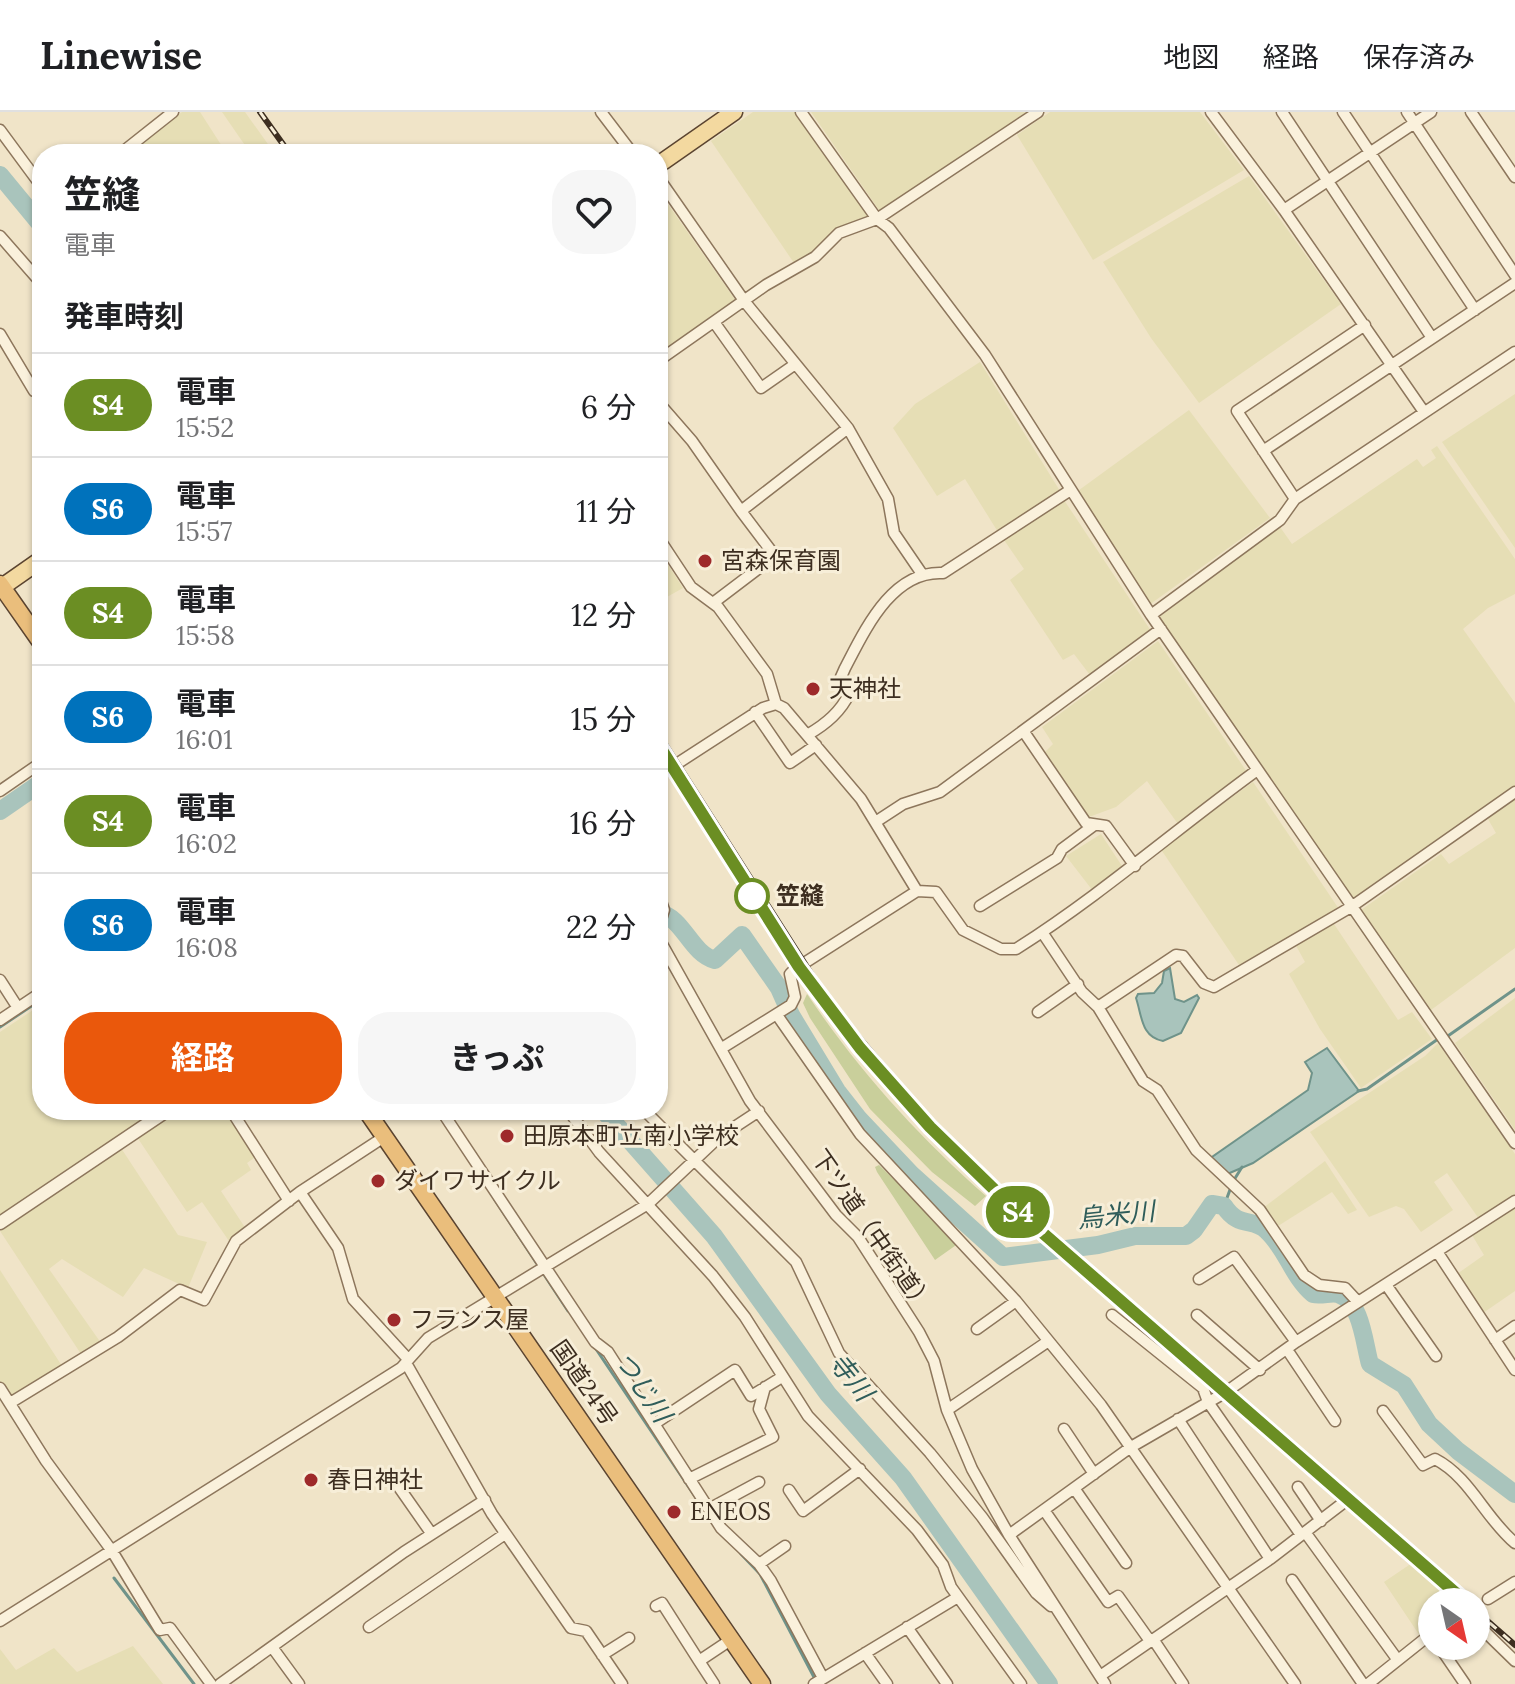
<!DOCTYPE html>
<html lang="ja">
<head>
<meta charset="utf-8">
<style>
  :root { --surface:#fff; --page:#f6f6f6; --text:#202124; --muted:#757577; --line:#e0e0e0; --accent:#ea580c }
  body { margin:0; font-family:Lora,"Noto Sans JP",serif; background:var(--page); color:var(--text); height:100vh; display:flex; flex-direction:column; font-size:30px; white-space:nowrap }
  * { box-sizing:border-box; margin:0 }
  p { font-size:26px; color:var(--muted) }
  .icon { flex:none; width:44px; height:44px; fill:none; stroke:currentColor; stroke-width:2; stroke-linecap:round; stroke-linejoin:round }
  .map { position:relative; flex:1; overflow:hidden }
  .drawer { position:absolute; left:32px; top:32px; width:636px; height:976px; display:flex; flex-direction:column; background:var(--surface); border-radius:32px; box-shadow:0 2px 6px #0004 }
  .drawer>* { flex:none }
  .badge { padding:0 16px; border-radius:26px; font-size:28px; line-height:52px }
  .needle { width:52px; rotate:146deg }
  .buttons { position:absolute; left:1418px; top:1476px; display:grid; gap:16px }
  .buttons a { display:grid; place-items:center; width:72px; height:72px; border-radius:50%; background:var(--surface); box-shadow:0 2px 6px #0004; font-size:40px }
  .map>.badge { position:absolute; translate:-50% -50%; box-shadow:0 0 0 4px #fff }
  h2 { padding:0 32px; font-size:30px; line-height:72px }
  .round { display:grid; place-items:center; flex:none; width:84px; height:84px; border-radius:32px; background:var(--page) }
  .head { display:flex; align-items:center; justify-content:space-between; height:136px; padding:0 32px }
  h1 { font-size:38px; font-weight:700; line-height:60px }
  .action { display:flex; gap:16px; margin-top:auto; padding:16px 32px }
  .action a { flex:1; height:92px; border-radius:32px; background:var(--accent); color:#fff; font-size:32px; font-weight:700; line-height:92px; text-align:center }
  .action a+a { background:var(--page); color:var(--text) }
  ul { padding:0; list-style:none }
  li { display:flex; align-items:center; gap:24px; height:104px; padding:0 32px; border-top:2px solid var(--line) }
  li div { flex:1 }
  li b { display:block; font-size:30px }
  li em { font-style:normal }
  li .badge { min-width:88px; font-weight:700; text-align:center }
  header { display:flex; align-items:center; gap:48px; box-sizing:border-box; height:112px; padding:0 40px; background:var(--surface); border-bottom:2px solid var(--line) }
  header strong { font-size:38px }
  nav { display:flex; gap:44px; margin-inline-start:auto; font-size:28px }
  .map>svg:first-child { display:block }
  .farmland { fill:#e6deb5 }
  .green { fill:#c9cf9b }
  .water { fill:#a9c4bc; stroke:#6f938a; stroke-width:2 }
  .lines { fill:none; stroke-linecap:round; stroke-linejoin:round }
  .stream { stroke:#6f938a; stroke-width:3 }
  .river { stroke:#a9c4bc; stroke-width:18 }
  .minor-casing { stroke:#8d765c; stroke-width:13 }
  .tertiary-casing { stroke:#8d765c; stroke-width:15 }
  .primary-casing { stroke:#5b4430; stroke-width:19 }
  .trunk-casing { stroke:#5b4430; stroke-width:19 }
  .minor { stroke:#faf1dc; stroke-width:10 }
  .tertiary { stroke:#faf1dc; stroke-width:12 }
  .primary { stroke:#f3d9a0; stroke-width:16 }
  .trunk { stroke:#eabe7c; stroke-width:16 }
  .rail-casing { stroke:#3d2e20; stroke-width:6 }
  .rail { stroke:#f7eed8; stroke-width:3; stroke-dasharray:9; stroke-linecap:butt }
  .line-casing { stroke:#fff; stroke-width:18 }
  .line { stroke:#6b8e23; stroke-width:12 }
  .poi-dot { fill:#9e2a2b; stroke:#f7eed8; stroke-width:3 }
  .stop-dot { fill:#fff; stroke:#6b8e23; stroke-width:4 }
  .labels { text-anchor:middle; stroke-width:6; stroke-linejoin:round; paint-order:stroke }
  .poi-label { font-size:24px; fill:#3d2e20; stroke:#f7eed8; text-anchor:start }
  .stop-label { font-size:24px; font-weight:bold; fill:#3d2e20; stroke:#f7eed8; text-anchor:start }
  .street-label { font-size:24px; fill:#3d2e20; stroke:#f7eed8 }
  .water-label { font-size:26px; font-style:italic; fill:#2f5d5a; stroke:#f7eed8 }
</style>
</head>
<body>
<header>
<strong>Linewise</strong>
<nav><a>地図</a><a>経路</a><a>保存済み</a></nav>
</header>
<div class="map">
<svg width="1515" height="1572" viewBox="0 0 1515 1572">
  <rect width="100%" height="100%" fill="#f0e4c8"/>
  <!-- farmland -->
  <path class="farmland" d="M182,0H200L227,42H126Z
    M222,0H245L275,42H251Z
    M753,0H796L869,106L794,151L711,29Z
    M811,0H1030L881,101Z
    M1050,0H1200L1244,58L1093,148L1017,23Z
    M1249,64L1341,192L1199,291L1151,226L1103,150Z
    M658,78L736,189L658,244Z
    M980,250L1060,379L998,420L965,367L937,384L893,316L915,292Z
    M1515,282V436L1442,330Z
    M1189,298L1270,406L1149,493L1075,381Z
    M1437,334L1515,447V482L1488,496L1463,517L1515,591V674L1360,785H1352L1158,506L1280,415L1292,432L1417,347L1423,355L1436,346L1431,338Z
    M1064,388L1151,519L1090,563L1074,542L1063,548L1010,468L1024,457L1004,428Z
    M658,437L683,476L658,490Z
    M1158,529L1249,663L1178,712L1147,669L1116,695L1089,705L1045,640L1053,632L1042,615Z
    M1253,670L1339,797L1239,853L1162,739L1163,735Z
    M1515,686V836L1431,898L1361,798L1441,742L1449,752L1496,721L1488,707Z
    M1101,722L1122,754L1121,759L1093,779L1066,744Z
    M1332,809L1398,908L1412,900L1432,927L1361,976L1320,917L1289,862L1305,850L1294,830Z
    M1515,886V1018L1455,931Z
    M42,892V998H156L0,1103V920Z
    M1438,931L1515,1042V1082L1479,1107L1447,1061L1434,1070L1453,1098L1421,1120L1404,1097L1396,1094L1369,1105L1310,1020L1425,944Z
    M177,998H228L258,1043L247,1051L251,1058L221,1079L246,1117L229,1129L202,1090L187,1100L137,1025Z
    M121,1036L178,1123L207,1130L188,1176L144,1156L123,1185L62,1147L49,1157L101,1231L81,1242L0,1119Z
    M1325,1049L1357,1098L1348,1102L1332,1080L1278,1114L1263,1096Z
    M1515,1094V1179L1483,1201L1457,1162L1484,1143L1472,1123Z
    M0,1158L62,1254L15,1287L0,1270Z
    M1412,1451L1458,1490H1432V1516L1420,1524L1384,1470Z
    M133,1534L163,1572H0V1537L16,1558L54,1536L77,1560Z"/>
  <!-- green -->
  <path class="green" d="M807,882C859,959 917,1023 986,1084L975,1094L932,1060L870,997L810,906L803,891Z
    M879,1053L959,1131L935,1148L877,1060L875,1055Z"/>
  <!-- water -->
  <path class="water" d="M1170,856L1175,887L1184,890L1197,883L1199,886L1181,921L1163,929C1141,925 1142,904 1136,886L1138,882L1154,881L1162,871L1164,859Z
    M1327,936L1359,979L1253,1051L1225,1063L1210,1049L1212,1045L1308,978L1312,961L1305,950Z"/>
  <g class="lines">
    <!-- stream -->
    <path class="stream" d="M0,915L42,887
      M1445,926L1515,877
      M1358,979L1367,977L1438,927
      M1234,1068L1242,1055
      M495,1088L568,1199
      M1224,1094L1231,1075
      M596,1237L719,1420
      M741,1442L760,1462L816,1569
      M114,1466L194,1572"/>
    <!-- river -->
    <path class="river" d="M0,63L42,114
      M0,699L42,670
      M658,800C684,806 690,841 715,848L742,823L779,876L791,903L837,979L859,1007L911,1062L1003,1145L1098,1133L1135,1124H1186L1194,1118L1212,1092L1224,1094C1239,1117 1253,1105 1267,1119C1286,1136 1292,1164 1313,1182C1322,1184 1331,1180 1338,1182C1362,1190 1364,1232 1370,1252L1404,1273L1429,1312L1458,1339L1515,1382
      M603,998L714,1124L828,1282L903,1366L1049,1572"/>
    <!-- minor casing -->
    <g class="minor-casing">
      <path id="minor" d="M601,0L633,42
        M801,0L877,107L889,116L985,243L1151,503L1515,1031
        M1211,0L1284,98L1424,300
        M1282,0L1432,226
        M1343,0L1475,198
        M1407,0L1515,163
        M1471,0L1515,65
        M0,18L42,75
        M120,42L173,0
        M658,65L745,190L848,316L888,387L894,421L922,462
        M1284,98L1431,0
        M0,124L42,172
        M714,210L761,276L794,253
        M0,222L34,279
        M658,249L766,173L815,145L839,121L877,107L1038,0
        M658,290L692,329L741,399L848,316
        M1263,339L1515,171
        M1295,387L1237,299L1365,213
        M658,425L691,475L718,495L767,562L776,592L784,596L861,687L917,779
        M713,491L775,444L741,399
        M1151,503L1280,408L1295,387L1515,240
        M755,600L790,651L816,633
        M1024,620L1086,711L1106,714L1135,754
        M807,623C825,613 840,601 849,582L841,565L845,556C865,518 892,458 943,461L1069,379
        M658,664L763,596L776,592
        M0,679L42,650
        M877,709L903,692L940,680L1161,517
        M658,781L664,798L658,817
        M980,794L1057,746L1062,737L1093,714
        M1042,820L1082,880L1098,895L1176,843L1183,844L1204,871L1214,875L1351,795L1515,680
        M658,825L750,989L836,1103L858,1125L919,1220L934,1249L947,1298L972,1357L1009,1423L1105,1572
        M0,868L18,896
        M1098,895L1143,969L1157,978L1196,1038L1260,1098L1304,1163L1319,1173L1345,1176L1358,1190
        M1038,900L1078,872
        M777,903L860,1022L1016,1189L1101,1293L1295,1572
        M0,908L42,880
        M722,936L791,893L795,885L790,862L795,857L917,779L936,780L963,818L1001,837H1016C1101,783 1175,718 1256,659
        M231,998L289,1089
        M441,998L595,1230L608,1240L721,1416L759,1452L771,1469L823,1566
        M568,998L599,1040L713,1164L745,1205L808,1304L917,1418L943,1453L951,1475L1021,1572
        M644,998L796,1150L839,1241L930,1341L982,1405L1036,1481L1051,1494
        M300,1080L338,1136L353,1187L407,1246
        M1438,1141L1515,1258
        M1199,1167L1234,1145L1296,1230
        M1387,1174L1436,1244
        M1112,1203L1203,1276L1208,1290L1301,1423
        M1197,1203L1260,1258
        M977,1217L1016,1189
        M1495,1228L1515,1214
        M1288,1239L1335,1309
        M406,1251L492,1402L571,1516L586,1519L622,1572
        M0,1276L46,1349L112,1439L160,1518L170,1516L211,1572
        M10,1291L118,1225L180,1178L204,1188L236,1129L300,1080L384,1025
        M947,1298L1047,1230
        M1383,1299L1423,1353L1435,1347C1470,1365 1485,1406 1515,1431
        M1178,1307L1270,1447
        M654,1312L735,1258L751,1284L782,1265
        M1064,1317L1094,1362
        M689,1367L773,1325L759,1297L765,1275
        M396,1371L431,1421
        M1298,1375L1321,1409
        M1074,1376L1126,1451
        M789,1378L803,1399L860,1357
        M709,1397L759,1370
        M1044,1398L1108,1490L1118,1484L1150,1529
        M1305,1420L1397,1547
        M1009,1423L1131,1335L1226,1280L1296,1230L1515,1089
        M759,1452L785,1434
        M1292,1468L1363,1572
        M1488,1487L1515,1470
        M656,1494L662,1491L699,1549L732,1527
        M0,1509L401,1256L428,1226L648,1092L718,1026L759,999
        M1476,1511L1515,1549
        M369,1515L505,1422
        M907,1515L947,1572
        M1153,1527L1183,1572
        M1439,1534L1465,1572
        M272,1535L299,1572
        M865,1541L887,1572
        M602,1543L629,1526
        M699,1549L714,1572
        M1100,1564L1270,1447L1343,1391
        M220,1572L404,1440L485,1388
        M814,1572L958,1485
        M1368,1572L1432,1521"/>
    </g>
    <!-- tertiary casing -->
    <g class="tertiary-casing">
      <path id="tertiary" d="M0,1111L168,998"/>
    </g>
    <!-- primary casing -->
    <g class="primary-casing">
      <path id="primary" d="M658,53L734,0
        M2,475L42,447"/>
    </g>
    <!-- trunk casing -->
    <g class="trunk-casing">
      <path id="trunk" d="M0,472L42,532
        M366,998L762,1572"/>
    </g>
    <!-- minor -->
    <use href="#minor" class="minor"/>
    <!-- tertiary -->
    <use href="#tertiary" class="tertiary"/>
    <!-- primary -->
    <use href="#primary" class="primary"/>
    <!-- trunk -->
    <use href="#trunk" class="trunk"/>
    <!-- rail casing -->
    <g class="rail-casing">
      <path id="rail" d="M260,0L290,42
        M658,621L830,891L933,1013L1050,1122L1474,1490
        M1476,1499L1515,1533"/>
    </g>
    <!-- rail -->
    <use href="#rail" class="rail"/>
  </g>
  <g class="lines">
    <!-- line casing -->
    <g class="line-casing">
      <path id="line" d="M658,632L799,855L860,936L930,1015L1005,1088L1466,1490"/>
    </g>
    <!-- line -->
    <use href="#line" class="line"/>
  </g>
  <!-- markers -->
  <g class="poi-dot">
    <circle cx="705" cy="449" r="8"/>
    <circle cx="813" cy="577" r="8"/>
    <circle cx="507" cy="1024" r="8"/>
    <circle cx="378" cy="1069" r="8"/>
    <circle cx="394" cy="1208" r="8"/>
    <circle cx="311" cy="1368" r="8"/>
    <circle cx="674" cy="1400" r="8"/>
  </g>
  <circle class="stop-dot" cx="752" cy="784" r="16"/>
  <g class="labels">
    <!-- poi labels -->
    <g class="poi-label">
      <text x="721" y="457">宮森保育園</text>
      <text x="829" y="585">天神社</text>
      <text x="523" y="1032">田原本町立南小学校</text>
      <text x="394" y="1077">ダイワサイクル</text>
      <text x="410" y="1216">フランス屋</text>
      <text x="327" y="1376">春日神社</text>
      <text x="690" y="1408">ENEOS</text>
    </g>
    <!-- stop labels -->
    <g class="stop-label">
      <text x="776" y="792">笠縫</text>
    </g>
    <!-- street labels -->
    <g class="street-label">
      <text transform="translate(872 1119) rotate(55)" y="8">下ツ道（中街道）</text>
      <text transform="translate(584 1271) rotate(55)" y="8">国道24号</text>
    </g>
    <!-- water labels -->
    <g class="water-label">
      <text transform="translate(1116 1103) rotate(-6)" y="9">烏米川</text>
      <text transform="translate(851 1265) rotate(51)" y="9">寺川</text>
      <text transform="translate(643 1275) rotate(56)" y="9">つじ川</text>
    </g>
  </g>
</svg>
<div class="buttons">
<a><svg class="needle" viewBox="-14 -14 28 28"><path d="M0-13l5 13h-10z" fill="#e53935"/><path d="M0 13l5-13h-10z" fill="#757577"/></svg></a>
</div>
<b class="badge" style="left:1018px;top:1100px;background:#6b8e23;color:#fff">S4</b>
<section class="drawer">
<div class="head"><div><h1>笠縫</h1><p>電車</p></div><a class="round"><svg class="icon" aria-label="heart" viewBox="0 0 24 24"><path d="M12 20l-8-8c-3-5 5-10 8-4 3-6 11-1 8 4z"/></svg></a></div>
<h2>発車時刻</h2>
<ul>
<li><span class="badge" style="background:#6b8e23;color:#fff">S4</span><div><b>電車</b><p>15:52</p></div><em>6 分</em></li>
<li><span class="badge" style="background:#0072bc;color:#fff">S6</span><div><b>電車</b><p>15:57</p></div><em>11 分</em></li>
<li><span class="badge" style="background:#6b8e23;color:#fff">S4</span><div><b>電車</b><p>15:58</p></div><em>12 分</em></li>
<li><span class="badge" style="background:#0072bc;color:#fff">S6</span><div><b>電車</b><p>16:01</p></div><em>15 分</em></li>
<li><span class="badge" style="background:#6b8e23;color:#fff">S4</span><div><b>電車</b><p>16:02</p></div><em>16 分</em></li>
<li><span class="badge" style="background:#0072bc;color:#fff">S6</span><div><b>電車</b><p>16:08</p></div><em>22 分</em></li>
</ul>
<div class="action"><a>経路</a><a>きっぷ</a></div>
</section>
</div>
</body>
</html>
